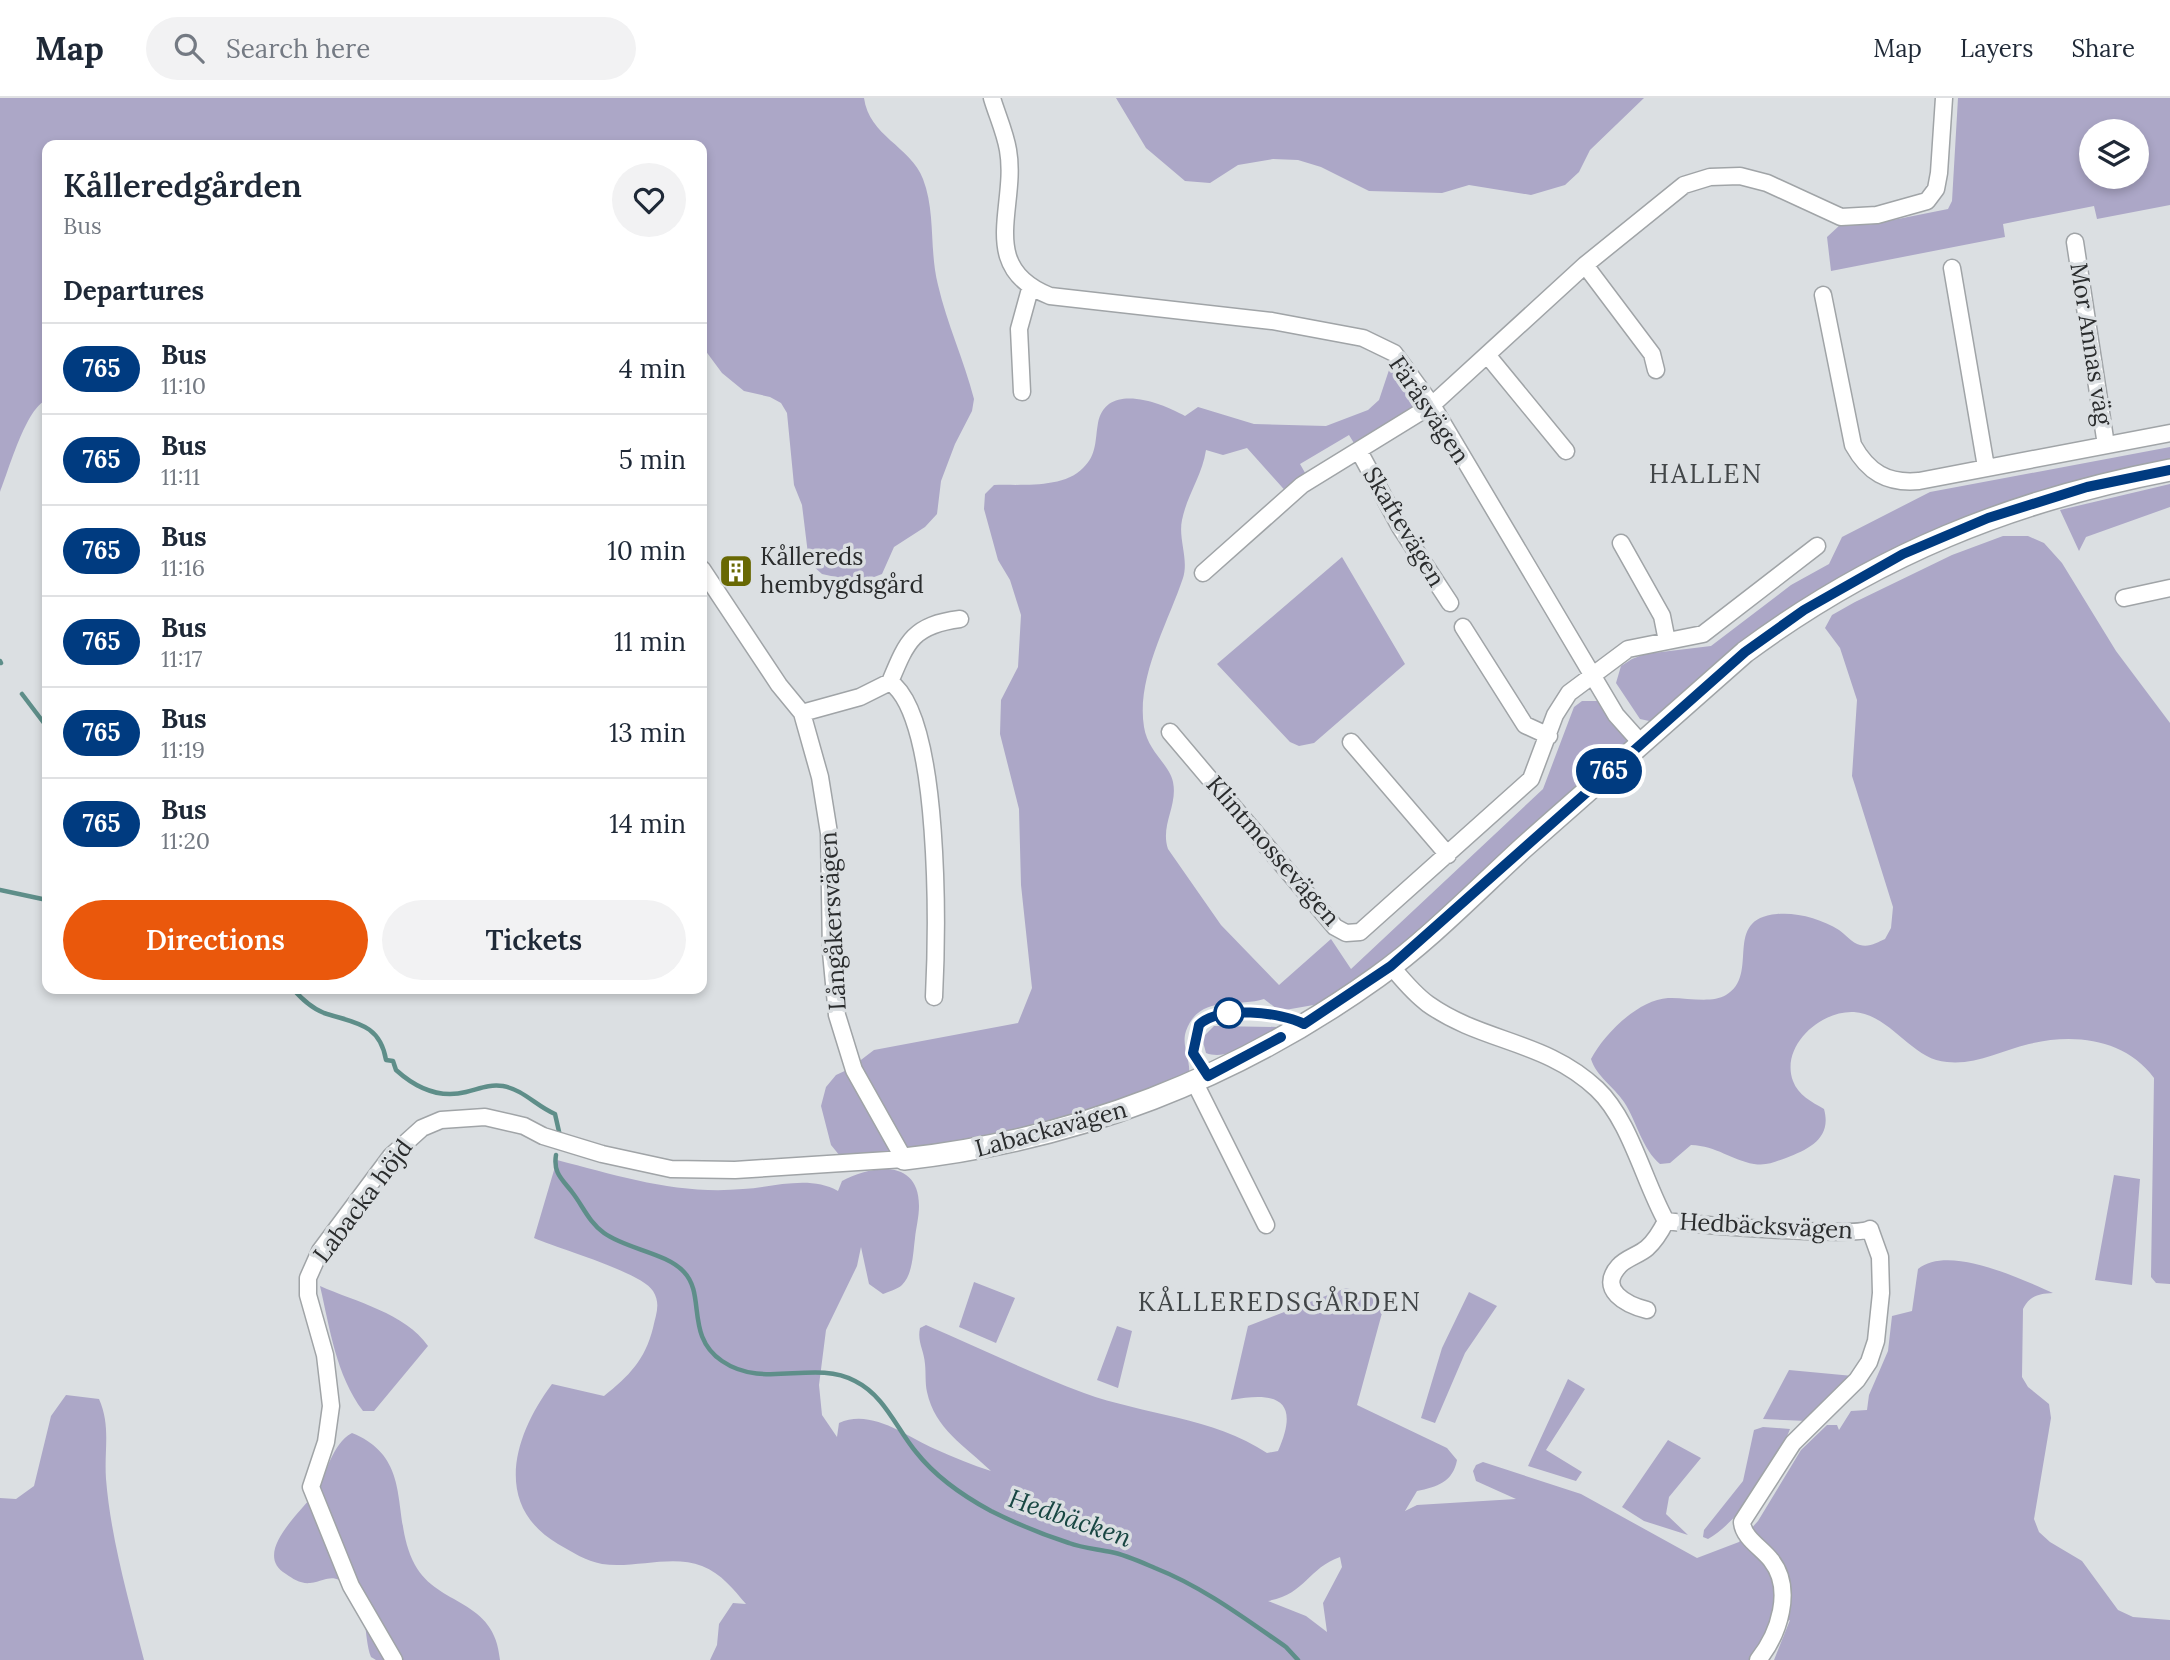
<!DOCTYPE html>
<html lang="en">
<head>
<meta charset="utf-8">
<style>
  :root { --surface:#fff; --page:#f2f2f3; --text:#1f2937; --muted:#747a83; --line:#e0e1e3; --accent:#ea580c }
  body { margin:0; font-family:Lora,serif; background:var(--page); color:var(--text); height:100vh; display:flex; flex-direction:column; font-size:26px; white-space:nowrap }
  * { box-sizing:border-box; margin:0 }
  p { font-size:23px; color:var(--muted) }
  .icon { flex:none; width:38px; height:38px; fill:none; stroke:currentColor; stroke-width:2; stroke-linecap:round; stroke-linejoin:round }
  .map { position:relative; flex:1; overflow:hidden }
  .drawer { position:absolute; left:42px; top:42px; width:665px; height:854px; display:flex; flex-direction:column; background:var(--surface); border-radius:14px; box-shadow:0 4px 10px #0003 }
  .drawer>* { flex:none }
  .badge { padding:0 14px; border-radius:23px; font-size:24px; line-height:46px }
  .tools { position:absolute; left:2079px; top:21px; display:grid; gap:14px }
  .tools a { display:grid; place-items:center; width:70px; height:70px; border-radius:50%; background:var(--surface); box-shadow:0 4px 10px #0003; font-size:35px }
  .map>.badge { position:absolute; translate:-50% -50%; box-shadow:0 0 0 4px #fff }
  h2 { padding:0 21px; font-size:26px; line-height:63px }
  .round { display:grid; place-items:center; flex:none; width:74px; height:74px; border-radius:37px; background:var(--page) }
  .summary { display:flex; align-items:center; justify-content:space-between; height:119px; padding:0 21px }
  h1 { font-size:33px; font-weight:600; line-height:52px }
  .primary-button { display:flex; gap:14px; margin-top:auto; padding:14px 21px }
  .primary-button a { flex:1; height:80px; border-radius:42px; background:var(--accent); color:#fff; font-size:28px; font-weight:600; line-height:80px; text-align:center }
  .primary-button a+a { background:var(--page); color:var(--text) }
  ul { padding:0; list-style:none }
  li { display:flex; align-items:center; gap:21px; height:91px; padding:0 21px; border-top:2px solid var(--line) }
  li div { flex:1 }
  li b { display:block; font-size:26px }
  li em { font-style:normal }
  li .badge { min-width:77px; font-weight:700; text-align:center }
  header { display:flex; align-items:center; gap:42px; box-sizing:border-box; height:98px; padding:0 35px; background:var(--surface); border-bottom:2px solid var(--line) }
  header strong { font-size:33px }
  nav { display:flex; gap:38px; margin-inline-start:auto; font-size:24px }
  .search { width:490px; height:63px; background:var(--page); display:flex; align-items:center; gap:18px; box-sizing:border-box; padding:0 24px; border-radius:38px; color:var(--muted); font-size:26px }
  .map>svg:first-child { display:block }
  .green { fill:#aca7c7; fill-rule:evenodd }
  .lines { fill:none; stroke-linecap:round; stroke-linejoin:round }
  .stream { stroke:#5e8e89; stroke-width:4.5 }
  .minor-casing { stroke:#a0a4a7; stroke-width:19 }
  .tertiary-casing { stroke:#a0a4a7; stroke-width:24 }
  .minor { stroke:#fff; stroke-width:16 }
  .tertiary { stroke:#fff; stroke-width:21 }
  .line-casing { stroke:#fff; stroke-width:16 }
  .line { stroke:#003b80; stroke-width:10 }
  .stop-dot { fill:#fff; stroke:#003b80; stroke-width:3.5 }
  .labels { text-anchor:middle; stroke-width:7; stroke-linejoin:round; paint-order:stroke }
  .street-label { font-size:24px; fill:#2a2c2d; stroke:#dbdfe2 }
  .poi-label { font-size:24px; fill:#2a2c2d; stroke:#dbdfe2; text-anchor:start }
  .neighbourhood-label { font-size:26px; letter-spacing:2px; fill:#424648; stroke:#dbdfe2 }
  .water-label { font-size:26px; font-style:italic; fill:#184642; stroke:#dbdfe2 }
</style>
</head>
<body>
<header>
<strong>Map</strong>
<div class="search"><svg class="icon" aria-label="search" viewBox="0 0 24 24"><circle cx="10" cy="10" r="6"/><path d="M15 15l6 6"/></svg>Search here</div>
<nav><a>Map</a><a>Layers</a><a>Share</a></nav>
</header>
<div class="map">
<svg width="2170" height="1562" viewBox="0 0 2170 1562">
  <rect width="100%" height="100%" fill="#dbdfe2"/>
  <!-- green -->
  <path class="green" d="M0,0H864C869,38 910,48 923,81C936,115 929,152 938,187C947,226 964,262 974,301L972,313L955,346L941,383L937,416L925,429L894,449L882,476L869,481L840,480L822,476L813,468L808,456L802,407L794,387L787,315L781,305L770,299L744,293L722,275L702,248V47H47V302C26,309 9,372 0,394Z
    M1116,0H1644L1590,52L1579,74L1565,87L1531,97L1469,87L1442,95L1369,93L1321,69L1298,62L1273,61L1238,67L1210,85L1185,83L1146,50Z
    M1958,0H2170V107L2097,121L2094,108L2003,126L2005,139L1831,173L1827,139L1840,127H1868L1948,111L1952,103ZM2137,33V79H2091V33Z
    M1392,263L1422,294V308L1357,350L1349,337L1300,366L1308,380L1290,398L1247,350L1223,357L1206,352C1202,378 1187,397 1182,422C1178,441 1189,461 1183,480C1168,525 1136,580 1144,629C1148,654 1170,667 1173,684C1178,708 1160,727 1168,751L1221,827L1279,887L1331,841L1351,871L1543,691L1574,609L1582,603H1602L1624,633L1627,646L1399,854L1325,905L1285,912L1277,911L1264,901C1236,910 1199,896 1186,933C1181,948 1191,962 1189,977C1077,1019 960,1053 840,1058L831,1047L821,1008L826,989L836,977L849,971L874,952L1018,925L1032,890L1021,787L1019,711L1000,636L1001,602L1018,569L1021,517L1010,482L998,462L984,411L985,396L994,387C1020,386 1063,391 1083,370C1097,357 1095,342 1098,325C1106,283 1162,305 1185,318L1198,309L1254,326L1326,328L1368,312L1379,302Z
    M2170,349V366L1901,449L1654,624L1640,621L1616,585L1621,568L1632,561L1645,556L1711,548L1791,487L1829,466L1842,439L1930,394Z
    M2170,386V409L2086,439L2079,453L2060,412Z
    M2003,438H2028L2044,445L2062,465L2116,553L2170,625V1186L2156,1185L2151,1179L2154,980C2125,941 2075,935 2029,946C2001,953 1976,967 1947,964C1912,962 1890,916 1854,914C1821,912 1780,948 1793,983C1798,997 1812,1004 1824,1011C1832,1040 1810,1051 1786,1060C1774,1064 1767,1068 1754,1066C1731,1062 1717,1048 1691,1047L1670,1065L1660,1066C1642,1051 1637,1024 1624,1004C1614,989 1596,978 1591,961C1604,936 1638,902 1668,900C1685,899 1711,906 1726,897C1761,877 1721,821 1777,816C1797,814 1822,821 1839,832C1845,836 1852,845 1860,847C1869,850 1878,844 1885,841L1891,830L1893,809L1852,678L1857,602L1840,550L1825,530L1832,517L1855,504L1952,457Z
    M1342,459L1405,566L1314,645L1299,648L1290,644L1217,566Z
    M1214,928L1279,929C1259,940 1229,964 1206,955L1202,940Z
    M557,1062C619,1078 678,1097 743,1091C774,1089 810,1077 838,1093L842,1083C872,1067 919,1060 919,1108C919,1119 916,1130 915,1140C913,1155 913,1176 902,1187C898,1191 888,1194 883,1196L869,1186L861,1149L857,1168L826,1232L819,1287L822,1317L837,1339L839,1325C871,1310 906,1338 935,1351C953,1359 972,1367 991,1373C965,1348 935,1331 927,1294C925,1285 926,1275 925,1266C924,1252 917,1244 920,1230L926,1227C978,1249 1030,1275 1084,1295C1144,1317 1213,1319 1267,1355L1278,1353C1300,1303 1279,1293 1231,1302L1248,1228L1346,1190L1369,1196L1381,1205L1382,1215L1357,1307L1447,1350L1457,1362C1453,1384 1437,1389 1417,1393L1405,1413L1417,1407L1516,1401L1476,1383L1473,1373L1476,1367L1483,1364L1581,1396L1697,1460L1739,1444L1758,1423L1801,1352L1827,1327H1837L1839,1332L1851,1313L1867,1312L1869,1297L1888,1253L1892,1218L1912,1213L1918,1171C1949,1146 2021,1181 2053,1195C2039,1196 2030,1197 2023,1211L2022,1279L2028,1289L2049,1306L2051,1320L2034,1421L2039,1434L2050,1444L2082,1463L2118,1512L2133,1519L2170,1522V1562H1774L1790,1522L1774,1529L1754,1562H710L717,1547L719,1526L733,1505L746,1506C733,1491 722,1476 702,1468C672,1456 634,1471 602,1466C586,1463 572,1454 558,1446C492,1407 514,1337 552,1286L604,1298C629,1278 645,1262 653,1230C656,1216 661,1206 653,1193C641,1174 559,1151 534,1140ZM1340,1459L1342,1469L1323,1505L1327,1534L1306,1518L1268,1503C1306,1496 1308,1470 1340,1459Z
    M2114,1077L2140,1081L2132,1187L2095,1182Z
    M974,1184L1015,1200L996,1245L959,1229Z
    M320,1188C356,1204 405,1215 428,1248L374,1313H363C336,1277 330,1231 320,1188Z
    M1469,1194L1497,1208L1465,1255L1435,1325L1421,1320L1442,1250Z
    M1117,1228L1132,1233L1118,1290L1097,1282Z
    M1789,1272L1853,1278L1807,1323L1763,1321Z
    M1568,1281L1585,1291L1546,1352L1582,1374L1576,1383L1528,1368Z
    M66,1297L99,1301C111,1328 104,1352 106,1381C111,1442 129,1503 144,1562H0V1400L16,1401L34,1388L51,1318Z
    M1763,1329L1790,1331C1777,1366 1740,1423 1708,1441L1703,1439L1704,1432L1743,1383L1754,1332Z
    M352,1335C416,1361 389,1419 415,1467C438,1509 495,1500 500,1562H376L371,1559C363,1538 369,1506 349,1489C332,1474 329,1482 310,1485C301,1486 293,1481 286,1476C252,1456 300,1415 313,1397C327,1378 331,1346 352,1335Z
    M1668,1342L1701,1360L1669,1399L1666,1416L1688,1437L1644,1423L1622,1409Z"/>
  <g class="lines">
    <!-- stream -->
    <path class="stream" d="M0,563L1,565
      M22,596L47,629
      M0,792L47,802
      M293,891C302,901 311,910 324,915C354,925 380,925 386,962L393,963L396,972C416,990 439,1001 466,994C479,991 488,986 503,988C524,992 536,1008 555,1016L560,1038
      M556,1057C553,1075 562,1081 572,1094C583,1108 588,1123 604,1135C626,1151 667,1155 684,1174C706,1197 685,1238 722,1263C764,1292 813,1261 855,1283C885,1298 896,1330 916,1354C935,1378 965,1399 991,1413C1015,1425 1044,1437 1069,1445C1082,1450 1097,1451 1111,1454C1126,1457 1141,1464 1155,1470C1203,1489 1244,1520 1286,1549L1298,1562"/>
    <!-- minor casing -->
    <g class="minor-casing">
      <path id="minor" d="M992,0C997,17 1005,34 1008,52C1018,108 976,169 1050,198L1272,223L1363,240L1394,255L1432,307L1616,617L1641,645
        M2075,144L2106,347
        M1585,167L1652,256L1656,272
        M1952,170L1986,369
        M1823,197L1853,347C1868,374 1887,386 1919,383L2170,335
        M1488,258L1566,353
        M1022,294L1019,231L1030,191
        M1359,353L1400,429L1450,505
        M1621,445L1662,518L1667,543
        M1203,475L1302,387L1432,307L1585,167L1684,87L1710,79L1740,78L1767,85L1841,119L1877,117L1927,103L1936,91L1939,75L1944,0
        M2124,500L2170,490
        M1463,529L1525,627L1549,638
        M890,584C942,619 937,839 934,899
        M802,615L860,599L890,584C907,543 913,527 960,521
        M1170,634L1335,829L1346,835L1360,834L1531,681L1555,617L1569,595L1628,551L1703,536L1817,448
        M1351,644L1448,757
        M1391,868C1402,881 1413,895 1428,906C1483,945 1545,942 1597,991C1630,1022 1644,1084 1666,1123C1693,1126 1854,1140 1870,1131L1880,1159L1881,1195L1876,1243L1869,1264L1857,1282L1793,1345L1742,1424C1743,1440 1762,1450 1771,1462C1794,1491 1779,1536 1758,1562
        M1195,985L1266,1127
        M1647,1212C1627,1207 1597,1192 1619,1168C1626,1160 1639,1157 1647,1150C1656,1142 1661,1133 1666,1123
        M394,1562L351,1488L311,1389L326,1344L331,1308L325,1257L308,1197V1180L320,1153L391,1058L422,1030L441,1022L485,1019L524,1028L543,1038L602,1056L671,1071L735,1072L904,1061L854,972L837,917L831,854L829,735L820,679L802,615L779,587L702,471"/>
    </g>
    <!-- tertiary casing -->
    <g class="tertiary-casing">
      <path id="tertiary" d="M904,1061C1076,1042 1236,980 1377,879C1429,842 1476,793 1523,750C1597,684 1671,619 1745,554C1876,457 2010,403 2170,372"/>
    </g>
    <!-- minor -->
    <use href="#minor" class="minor"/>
    <!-- tertiary -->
    <use href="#tertiary" class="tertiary"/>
  </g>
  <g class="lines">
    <!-- line casing -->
    <g class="line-casing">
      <path id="line" d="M1281,939L1208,978L1193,955L1199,927C1218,907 1282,914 1304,926L1391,868L1745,554L1804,512L1903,456L1988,420L2087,389L2170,372"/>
    </g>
    <!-- line -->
    <use href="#line" class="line"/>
  </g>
  <!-- icons -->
  <defs>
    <g id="building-square" transform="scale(1.75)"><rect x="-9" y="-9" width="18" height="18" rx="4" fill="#686803" stroke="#dbdfe2"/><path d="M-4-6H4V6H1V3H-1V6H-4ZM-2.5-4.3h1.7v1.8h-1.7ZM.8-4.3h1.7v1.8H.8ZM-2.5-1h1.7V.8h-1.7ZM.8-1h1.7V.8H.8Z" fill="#fff"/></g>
  </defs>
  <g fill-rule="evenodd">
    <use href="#building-square" x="736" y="473"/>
  </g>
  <!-- markers -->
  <circle class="stop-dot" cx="1229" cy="915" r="14"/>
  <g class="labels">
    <!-- street labels -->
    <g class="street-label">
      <text transform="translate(2091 246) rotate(81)" y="8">Mor Annas väg</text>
      <text transform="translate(1429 312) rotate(56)" y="8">Färåsvägen</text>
      <text transform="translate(1404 429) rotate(59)" y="8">Skaftevägen</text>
      <text transform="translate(1273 753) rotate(49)" y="8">Klintmossevägen</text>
      <text transform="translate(833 823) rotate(-93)" y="8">Långåkersvägen</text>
      <text transform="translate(1051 1031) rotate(-15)" y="8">Labackavägen</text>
      <text transform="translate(363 1103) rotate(-53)" y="8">Labacka höjd</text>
      <text transform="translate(1766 1128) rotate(3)" y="8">Hedbäcksvägen</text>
    </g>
    <!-- poi labels -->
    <g class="poi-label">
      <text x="760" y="467">Kållereds<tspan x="760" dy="28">hembygdsgård</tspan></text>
    </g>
    <!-- neighbourhood labels -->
    <g class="neighbourhood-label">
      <text x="1706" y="385">HALLEN</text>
      <text x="1280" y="1213">KÅLLEREDSGÅRDEN</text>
    </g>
    <!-- water labels -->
    <g class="water-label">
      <text transform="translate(1070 1420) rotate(19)" y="9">Hedbäcken</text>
    </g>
  </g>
</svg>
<div class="tools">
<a><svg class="icon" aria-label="layers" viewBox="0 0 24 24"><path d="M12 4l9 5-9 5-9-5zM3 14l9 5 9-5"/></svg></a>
</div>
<b class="badge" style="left:1609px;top:673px;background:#003b80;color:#fff">765</b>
<section class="drawer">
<div class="summary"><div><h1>Kålleredgården</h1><p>Bus</p></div><a class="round"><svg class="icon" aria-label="heart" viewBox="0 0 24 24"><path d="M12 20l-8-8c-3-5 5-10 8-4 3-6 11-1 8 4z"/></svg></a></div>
<h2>Departures</h2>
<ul>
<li><span class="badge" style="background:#003b80;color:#fff">765</span><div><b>Bus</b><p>11:10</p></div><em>4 min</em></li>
<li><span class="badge" style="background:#003b80;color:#fff">765</span><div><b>Bus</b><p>11:11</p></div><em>5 min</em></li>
<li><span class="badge" style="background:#003b80;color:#fff">765</span><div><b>Bus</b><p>11:16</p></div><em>10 min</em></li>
<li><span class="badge" style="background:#003b80;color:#fff">765</span><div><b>Bus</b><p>11:17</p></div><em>11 min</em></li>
<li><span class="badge" style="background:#003b80;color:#fff">765</span><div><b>Bus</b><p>11:19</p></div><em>13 min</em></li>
<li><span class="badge" style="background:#003b80;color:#fff">765</span><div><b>Bus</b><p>11:20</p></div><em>14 min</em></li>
</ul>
<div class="primary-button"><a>Directions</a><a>Tickets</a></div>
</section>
</div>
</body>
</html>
